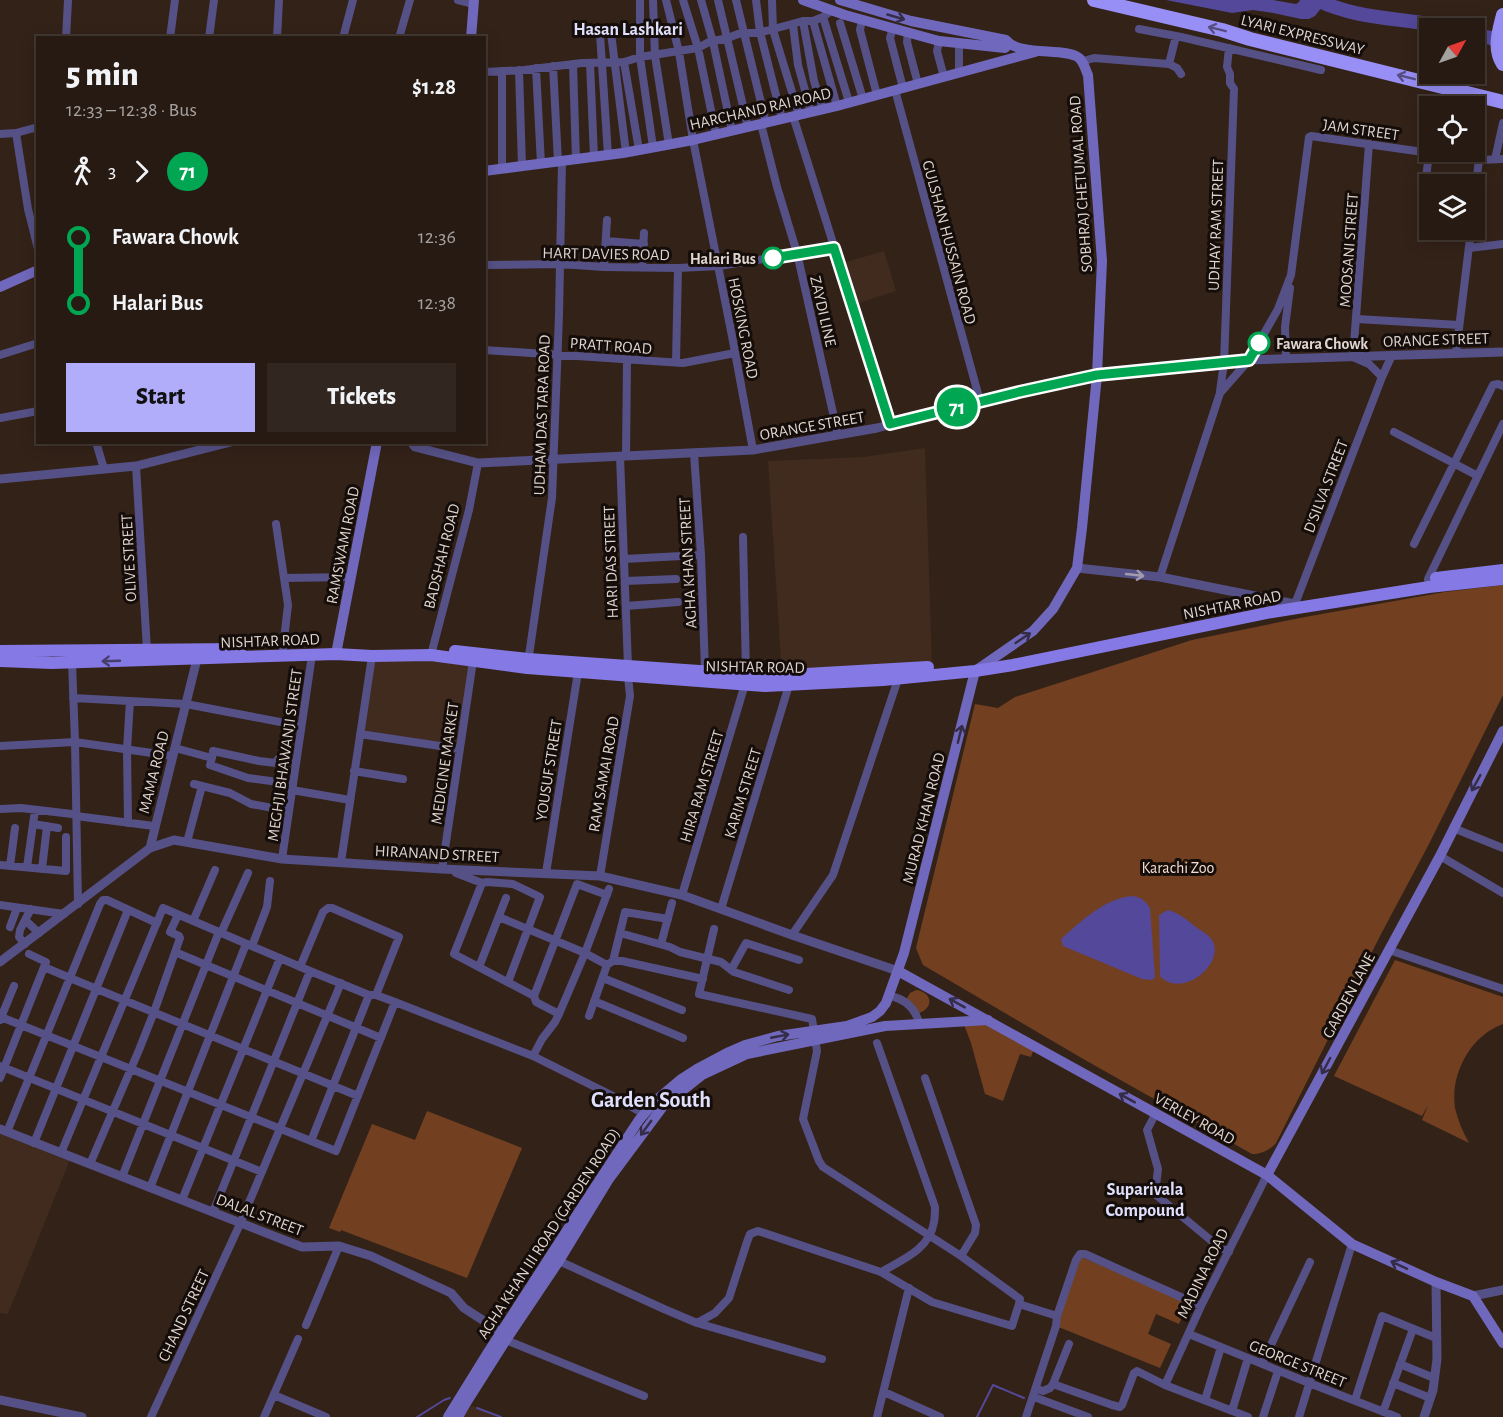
<!DOCTYPE html>
<html lang="en">
<head>
<meta charset="utf-8">
<style>
  :root { --surface:#261a12; --page:#322720; --text:#f1f3f6; --muted:#a4a19f; --line:#423832; --accent:#b1adfa }
  body { margin:0; font-family:"Alegreya Sans",sans-serif; background:var(--page); color:var(--text); height:100vh; display:flex; flex-direction:column; font-size:22px; white-space:nowrap }
  * { box-sizing:border-box; margin:0 }
  p { font-size:20px; color:var(--muted) }
  .icon { flex:none; width:33px; height:33px; fill:none; stroke:currentColor; stroke-width:2; stroke-linecap:round; stroke-linejoin:round }
  .map { position:relative; flex:1; overflow:hidden }
  .side { position:absolute; left:36px; top:36px; width:450px; height:408px; display:flex; flex-direction:column; background:var(--surface); border-radius:0px; box-shadow:0 3px 15px #0003,0 0 0 2px var(--line) }
  .side>* { flex:none }
  .badge { padding:0 12px; border-radius:20px; font-size:21px; line-height:39px }
  .needle { width:39px; rotate:50deg }
  .tools { position:absolute; left:1419px; top:18px; display:grid; gap:12px }
  .tools a { display:grid; place-items:center; width:66px; height:66px; border-radius:0px; background:var(--surface); box-shadow:0 3px 15px #0003,0 0 0 2px var(--line); font-size:30px }
  .map>.badge { position:absolute; translate:-50% -50%; box-shadow:0 0 0 3px #fff }
  .legs { display:flex; align-items:center; gap:9px; height:66px; padding:0 30px; font-size:20px }
  .legs p { margin-inline-start:auto }
  .headline { display:flex; align-items:center; justify-content:space-between; height:102px; padding:0 30px }
  h1 { font-size:33px; font-weight:800; line-height:45px }
  .button { display:flex; gap:12px; margin-top:auto; padding:12px 30px }
  .button a { flex:1; height:69px; border-radius:0px; background:var(--accent); color:#111; font-size:24px; font-weight:800; line-height:69px; text-align:center }
  .button a+a { background:var(--page); color:var(--text) }
  ul { padding:0 30px; list-style:none }
  li { display:flex; align-items:center; gap:21px; height:66px; font-size:22px }
  li i { display:grid; place-items:center; width:9px; height:100%; margin:0 8px; background:currentColor }
  li i::after { content:''; width:15px; height:15px; margin:-8px; border:4px solid; border-radius:50%; background:var(--surface) }
  li p { margin-inline-start:auto }
  li:first-child i { background:linear-gradient(#0000 50%,currentColor 0) }
  li:last-child i { background:linear-gradient(currentColor 50%,#0000 0) }
  .map>svg:first-child { display:block }
  .built { fill:#412b1f }
  .green { fill:#724021 }
  .water { fill:#534899 }
  .lines { fill:none; stroke-linecap:round; stroke-linejoin:round }
  .stream { stroke:#534899; stroke-width:2 }
  .river { stroke:#534899; stroke-width:14 }
  .minor { stroke:#555186; stroke-width:8 }
  .tertiary { stroke:#555186; stroke-width:9 }
  .secondary { stroke:#7068bc; stroke-width:10 }
  .primary { stroke:#8579e5; stroke-width:12 }
  .motorway { stroke:#988ff6; stroke-width:14 }
  .oneway { stroke:#352d48 }
  .oneway2 { stroke:#564e80 }
  .oneway3 { stroke:#a199ae }
  .oneway4 { stroke:#473e6c }
  .line-1-casing { stroke:#fff; stroke-width:14 }
  .line-1 { stroke:#00a651; stroke-width:9 }
  .stop-1-dot { fill:#fff; stroke:#00a651; stroke-width:3 }
  .labels { text-anchor:middle; stroke-width:6; stroke-linejoin:round; paint-order:stroke }
  .street-label { font-size:16px; fill:#dfd4ce; stroke:#150d09 }
  .stop-label { font-size:16px; font-weight:bold; fill:#dfd4ce; stroke:#150d09; text-anchor:end }
  .park-label { font-size:16px; fill:#f5ded1; stroke:#150d09 }
  .neighbourhood-label { font-size:18px; font-weight:bold; fill:#e0e0fd; stroke:#150d09 }
  .district-label { font-size:22px; font-weight:bold; fill:#e0e0fd; stroke:#150d09 }
</style>
</head>
<body>
<div class="map">
<svg width="1503" height="1417" viewBox="0 0 1503 1417">
  <rect width="100%" height="100%" fill="#332218"/>
  <!-- built -->
  <path class="built" d="M884,251L896,291L852,305L839,264Z
    M925,448L932,667L782,675L768,461L864,457Z
    M372,655L473,661L460,749L360,734Z
    M0,1129L71,1157L8,1314L0,1313Z
    M465,1403L501,1417H457Z"/>
  <!-- green -->
  <path class="green" d="M1503,585V695L1429,844L1380,936L1276,1143C1270,1150 1261,1154 1252,1154L1085,1060L923,965L916,948L975,704L998,708L1015,697L1192,640L1305,617L1445,592Z
    M1395,960L1503,997V1024C1470,1036 1450,1074 1455,1108C1458,1121 1463,1132 1469,1143L1422,1120L1428,1105L1422,1116L1334,1076Z
    M916,990C933,992 934,1009 918,1013L906,1000L910,993Z
    M988,1020L1035,1046L1031,1057L1020,1054L1003,1101L985,1094L971,1043L963,1022Z
    M427,1111L522,1148L467,1278L341,1230L340,1232L329,1228L372,1124L415,1140Z
    M1081,1257L1189,1301L1179,1324L1156,1314L1148,1334L1171,1344L1160,1368L1056,1326Z"/>
  <!-- water -->
  <path class="water" d="M1166,0H1273L1296,4L1299,2L1300,0H1324L1325,3L1315,16L1309,19H1301L1273,13L1253,10L1232,13Z
    M1132,896C1141,897 1145,900 1150,908L1155,977L1152,980L1142,979L1063,946L1061,939C1082,921 1103,899 1132,896Z
    M1168,910C1179,913 1187,920 1196,927C1201,931 1210,935 1213,942C1224,965 1181,999 1160,976L1159,915Z"/>
  <g class="lines">
    <!-- stream -->
    <path class="stream" d="M477,1408L501,1417
      M417,1417L444,1400L450,1398
      M977,1417L993,1385L1024,1398"/>
    <!-- river -->
    <path class="river" d="M1317,0C1361,21 1404,17 1449,28
      M1474,34L1503,41"/>
    <!-- minor -->
    <path class="minor" d="M458,0L474,4
      M640,0V57L653,147
      M653,0L655,56L669,145
      M666,0L679,52L693,140L732,336L753,450
      M683,0L698,48L716,134
      M701,0L713,42L732,131
      M718,0L748,127
      M736,0L766,123
      M756,0L760,32L782,119
      M772,0L773,30L799,115
      M823,17L849,102
      M862,20L860,30L877,95
      M803,21L814,81L823,109
      M813,21L837,106
      M840,23L863,99
      M793,25L798,65L811,112
      M893,28L890,38L903,88
      M1139,29L1181,37L1321,70
      M908,32L907,42L918,84
      M611,33L626,153
      M600,34L608,155
      M66,38L68,0
      M170,38L175,0
      M209,38L214,0
      M277,38L279,0
      M343,38L353,0
      M399,38L410,0
      M939,41L937,51L944,77
      M959,44V73
      M624,62L639,150
      M590,63L594,157
      M1083,63L1087,60L1094,58L1169,64L1177,68L1181,74
      M573,64L576,160
      M1169,64L1176,36
      M553,66L558,162
      M536,68L541,164
      M519,70L522,166
      M502,71V168
      M484,72L524,70L582,63L624,62L640,57L698,48L709,42L728,38L738,34L766,31L803,21H813L823,17L832,10
      M895,90L980,401
      M793,116L890,424
      M761,124L777,187L797,253L838,435
      M16,133L28,209L38,249
      M0,134L16,133L38,127
      M1369,144L1353,357L1369,364L1382,377
      M1495,159L1503,123
      M1474,198L1479,160
      M1422,212L1429,153
      M606,241L644,244
      M1469,248L1503,244
      M484,265L560,264L604,267L678,268L719,266L834,248
      M604,267L607,220
      M642,268L644,233
      M1357,319L1459,325
      M484,350L683,363L735,353
      M1456,353L1471,230
      M0,355L38,343
      M1286,359L1285,327L1290,288
      M676,362L678,268
      M1220,391L1224,363L1234,89L1230,83V74L1227,67L1229,48
      M0,418L38,411
      M1394,432L1478,476
      M96,442L104,469
      M694,453L701,555L705,671
      M620,456L628,666
      M626,456L627,360
      M136,466L147,650
      M276,524L288,605L283,648
      M743,537L746,674
      M1414,544L1493,385L1498,384L1503,386
      M624,559L701,555
      M1160,577L1220,393L1249,360L1278,309L1291,275L1309,137L1311,136L1479,160L1503,159
      M284,578L351,577
      M625,581L676,579
      M1429,587L1428,579L1503,424
      M1295,604L1382,377L1392,355
      M626,606L678,602
      M431,655L469,510L478,463
      M72,662L75,742L78,904
      M528,662L552,498L559,315L562,162
      M73,698L186,704L301,726
      M360,734L460,749
      M0,746L75,742L173,756
      M175,748L212,758L213,751L259,761L276,763L278,759L296,762
      M212,758L210,765L248,778L293,784
      M354,771L403,779
      M194,784L230,793L251,804L289,811
      M292,790L350,800
      M0,809L21,808L72,814L76,816L154,826
      M128,823L127,749L130,701
      M33,824L58,828
      M1453,828L1503,848
      M187,842L202,786
      M1440,856L1503,893
      M282,859L312,655
      M341,862L372,656
      M0,865L66,871V837
      M10,866L15,828
      M27,867L35,810
      M42,869L47,826
      M442,869L473,661
      M456,873L482,883L487,882L513,884L540,897L508,982
      M546,873L578,672
      M600,876L630,696L628,676
      M482,883L454,954L534,996L536,1002L559,1014
      M682,895L745,684
      M0,905L64,914
      M31,909L25,920L39,933
      M721,909L789,685
      M499,917L585,953L607,965L589,1016
      M193,921L215,870
      M10,927L17,908
      M714,929L699,994L812,1019L814,1031
      M221,933L248,873
      M620,933L670,947L680,952L721,962L734,972L789,990
      M792,935L833,875L898,679
      M25,944L19,937L20,930L25,920
      M661,944L672,903
      M252,946L267,907L270,881
      M1389,950L1503,989
      M175,952L381,1038
      M29,954L46,962L44,967L70,978L358,1096
      M613,961L625,912L668,919
      M607,965L613,961H622L703,979
      M300,967L323,912L328,908H332L399,937L376,995
      M479,967L506,898
      M731,970L746,943L799,960
      M603,978L682,1010
      M534,996L577,884L607,895
      M890,996C905,999 915,1008 919,1023
      M594,1001L683,1038
      M1,1017L336,1151L395,1002
      M0,1020L14,986
      M815,1039L817,1051L803,1119L819,1161L823,1167L961,1256L1020,1299L1019,1304
      M877,1043L935,1207C935,1212 935,1217 934,1222C930,1249 902,1260 881,1272
      M533,1056L542,1039L555,1022L559,1014L585,953L609,889
      M0,1066L262,1172
      M0,1078L44,967
      M925,1078L976,1225L975,1233L961,1256
      M1156,1113L1147,1130L1158,1169L1155,1194L1219,1247L1229,1252
      M7,1132L100,904L103,900H107L157,923
      M311,1141L369,995
      M34,1143L128,910
      M61,1153L163,908L310,971L369,995H376L395,1002L533,1056L613,1096L644,1114
      M90,1164L139,1050L154,1012L180,938L179,936L170,932L178,915
      M122,1177L219,932
      M150,1188L246,944
      M182,1200L280,958
      M213,1212L310,971
      M559,1261L664,1309L697,1323L715,1313L729,1298L747,1242L750,1234L758,1231L881,1272L932,1302L1012,1326L1019,1304L1057,1316
      M697,1323L822,1359
      M306,1325L339,1246
      M1189,1334L1309,1383L1397,1417
      M506,1340L644,1396
      M1262,1364L1310,1262
      M1400,1364L1434,1378
      M1393,1383L1430,1398
      M1053,1384L1069,1344
      M1165,1385L1201,1306L1267,1175
      M1037,1389L1043,1391L1050,1388L1053,1384L1112,1405L1120,1407L1122,1405L1134,1373L1137,1371L1165,1385L1248,1417
      M884,1392L940,1417
      M274,1395L326,1417
      M1034,1397L1088,1417
      M1205,1400L1221,1347
      M1355,1400L1382,1316L1436,1338
      M1232,1411L1248,1358
      M1383,1412L1413,1329
      M151,1417L240,1224L341,983
      M264,1417L298,1339
      M877,1417L909,1288
      M1026,1417L1056,1326L1057,1316L1076,1260L1080,1254H1085L1201,1306
      M1263,1417L1278,1371
      M1299,1417L1352,1244"/>
    <!-- tertiary -->
    <path class="tertiary" d="M411,442L415,447L478,463L753,450L877,428L1019,391L1097,375L1249,360L1503,352
      M0,479L136,466L231,442
      M1077,568L1160,577L1295,604
      M150,848L197,659
      M0,962L150,848L174,840L282,859L442,869L600,876L682,895L792,935L898,971
      M0,1129L302,1247L339,1246L371,1256L451,1293L464,1308L501,1332
      M1473,1296L1503,1290
      M0,1400L82,1417
      M1424,1417L1433,1390L1437,1359L1436,1282"/>
    <!-- secondary -->
    <path class="secondary" d="M803,0L845,15L939,41L1005,48L1009,44
      M471,38L474,0
      M484,171L623,153L693,140L837,106L1035,52
      M0,287L38,270
      M336,654L377,442
      M898,971L1267,1175L1352,1244L1436,1282L1473,1296L1503,1343
      M1267,1175L1440,856L1503,731
      M448,1417L487,1354L591,1193L639,1120L655,1101L680,1080L697,1069L729,1052L745,1045L778,1036L847,1026L872,1017L880,1011L886,1003L904,953L975,671L1033,631L1053,609L1077,568L1082,528L1097,375L1102,261L1088,75C1085,69 1084,62 1079,58C1066,47 1019,57 1006,40L911,21L840,0
      M458,1417L466,1403L506,1340L559,1261L609,1179L664,1105L702,1075L747,1054L885,1026L988,1020"/>
    <!-- primary -->
    <path class="primary" d="M1436,578L1503,570
      M0,651L240,649
      M455,651L528,659L771,676L928,667
      M0,661L52,663L336,654L372,656L431,655L527,668L765,686L883,680L975,671L1013,665L1272,612L1429,587L1503,579"/>
    <!-- motorway -->
    <path class="motorway" d="M1094,0L1222,30L1250,39L1503,102
      M1503,15C1499,31 1493,48 1503,64"/>
  </g>
  <!-- one-way arrows -->
  <defs><path id="oneway-shaft" d="M-6 0H5M1.5-3L5.5 0L1.5 3" fill="none" stroke-width="1.6" stroke-linecap="round" stroke-linejoin="round" transform="scale(1.5)"/></defs>
  <g class="oneway">
    <use href="#oneway-shaft" transform="translate(896 17) rotate(16)"/>
    <use href="#oneway-shaft" transform="translate(1023 638) rotate(-34)"/>
    <use href="#oneway-shaft" transform="translate(960 734) rotate(-76)"/>
    <use href="#oneway-shaft" transform="translate(1476 783) rotate(119)"/>
    <use href="#oneway-shaft" transform="translate(957 1003) rotate(-151)"/>
    <use href="#oneway-shaft" transform="translate(780 1036) rotate(-11)"/>
    <use href="#oneway-shaft" transform="translate(1326 1066) rotate(118)"/>
    <use href="#oneway-shaft" transform="translate(1127 1098) rotate(-151)"/>
    <use href="#oneway-shaft" transform="translate(646 1128) rotate(126)"/>
    <use href="#oneway-shaft" transform="translate(1399 1265) rotate(-155)"/>
  </g>
  <g class="oneway2">
    <use href="#oneway-shaft" transform="translate(1217 29) rotate(-166)"/>
    <use href="#oneway-shaft" transform="translate(1406 77) rotate(-166)"/>
  </g>
  <use class="oneway3" href="#oneway-shaft" transform="translate(1135 575) rotate(6)"/>
  <use class="oneway4" href="#oneway-shaft" transform="translate(111 661) rotate(178)"/>
  <g class="lines">
    <!-- line-1 casing -->
    <g class="line-1-casing">
      <path id="line-1" d="M773,258L834,248L890,424L1019,392L1097,375L1249,360L1259,343"/>
    </g>
    <!-- line-1 -->
    <use href="#line-1" class="line-1"/>
  </g>
  <!-- markers -->
  <g class="stop-1-dot">
    <circle cx="773" cy="258" r="10"/>
    <circle cx="1259" cy="343" r="10"/>
  </g>
  <g class="labels">
    <!-- street labels -->
    <g class="street-label">
      <text transform="translate(1303 34) rotate(14)" y="6">LYARI EXPRESSWAY</text>
      <text transform="translate(760 108) rotate(-13)" y="6">HARCHAND RAI ROAD</text>
      <text transform="translate(1361 129) rotate(8)" y="6">JAM STREET</text>
      <text transform="translate(1080 184) rotate(-94)" y="6">SOBHRAJ CHETUMAL ROAD</text>
      <text transform="translate(1215 225) rotate(-88)" y="6">UDHAY RAM STREET</text>
      <text transform="translate(950 242) rotate(75)" y="6">GULSHAN HUSSAIN ROAD</text>
      <text transform="translate(1348 250) rotate(-86)" y="6">MOOSANI STREET</text>
      <text transform="translate(606 253) rotate(1)" y="6">HART DAVIES ROAD</text>
      <text transform="translate(824 311) rotate(77)" y="6">ZAYDI LINE</text>
      <text transform="translate(744 328) rotate(79)" y="6">HOSKING ROAD</text>
      <text transform="translate(1436 339) rotate(-2)" y="6">ORANGE STREET</text>
      <text transform="translate(611 345) rotate(4)" y="6">PRATT ROAD</text>
      <text transform="translate(541 415) rotate(-88)" y="6">UDHAM DAS TARA ROAD</text>
      <text transform="translate(812 425) rotate(-10)" y="6">ORANGE STREET</text>
      <text transform="translate(1325 486) rotate(-69)" y="6">D'SILVA STREET</text>
      <text transform="translate(342 545) rotate(-79)" y="6">RAMSWAMI ROAD</text>
      <text transform="translate(441 556) rotate(-76)" y="6">BADSHAH ROAD</text>
      <text transform="translate(128 558) rotate(-93)" y="6">OLIVE STREET</text>
      <text transform="translate(610 562) rotate(-92)" y="6">HARI DAS STREET</text>
      <text transform="translate(687 563) rotate(-93)" y="6">AGHA KHAN STREET</text>
      <text transform="translate(1232 604) rotate(-11)" y="6">NISHTAR ROAD</text>
      <text transform="translate(270 640) rotate(-2)" y="6">NISHTAR ROAD</text>
      <text transform="translate(755 666) rotate(1)" y="6">NISHTAR ROAD</text>
      <text transform="translate(284 755) rotate(-82)" y="6">MEGHJI BHAWANJI STREET</text>
      <text transform="translate(444 763) rotate(-82)" y="6">MEDICINE MARKET</text>
      <text transform="translate(548 770) rotate(-81)" y="6">YOUSUF STREET</text>
      <text transform="translate(153 772) rotate(-76)" y="6">MAMA ROAD</text>
      <text transform="translate(603 774) rotate(-80)" y="6">RAM SAMAI ROAD</text>
      <text transform="translate(701 786) rotate(-73)" y="6">HIRA RAM STREET</text>
      <text transform="translate(742 793) rotate(-73)" y="6">KARIM STREET</text>
      <text transform="translate(923 818) rotate(-76)" y="6">MURAD KHAN ROAD</text>
      <text transform="translate(437 853) rotate(3)" y="6">HIRANAND STREET</text>
      <text transform="translate(1348 995) rotate(-62)" y="6">GARDEN LANE</text>
      <text transform="translate(1195 1118) rotate(29)" y="6">VERLEY ROAD</text>
      <text transform="translate(260 1214) rotate(21)" y="6">DALAL STREET</text>
      <text transform="translate(548 1233) rotate(-57)" y="6">AGHA KHAN III ROAD (GARDEN ROAD)</text>
      <text transform="translate(1202 1273) rotate(-64)" y="6">MADINA ROAD</text>
      <text transform="translate(183 1315) rotate(-65)" y="6">CHAND STREET</text>
      <text transform="translate(1298 1363) rotate(22)" y="6">GEORGE STREET</text>
    </g>
    <!-- stop labels -->
    <g class="stop-label">
      <text x="756" y="264">Halari Bus</text>
      <text x="1276" y="349" text-anchor="start">Fawara Chowk</text>
    </g>
    <!-- park labels -->
    <g class="park-label">
      <text x="1178" y="873">Karachi Zoo</text>
    </g>
    <!-- neighbourhood labels -->
    <g class="neighbourhood-label">
      <text x="628" y="35">Hasan Lashkari</text>
      <text x="1145" y="1195">Suparivala<tspan x="1145" dy="21">Compound</tspan></text>
    </g>
    <!-- district labels -->
    <g class="district-label">
      <text x="651" y="1107">Garden South</text>
    </g>
  </g>
</svg>
<div class="tools">
<a><svg class="needle" viewBox="-14 -14 28 28"><path d="M0-13l5 13h-10z" fill="#e53935"/><path d="M0 13l5-13h-10z" fill="#a4a19f"/></svg></a>
<a><svg class="icon" aria-label="locate" viewBox="0 0 24 24"><circle cx="12" cy="12" r="6"/><path d="M12 2v4M12 18v4M2 12h4M18 12h4"/></svg></a>
<a><svg class="icon" aria-label="layers" viewBox="0 0 24 24"><path d="M12 4l9 5-9 5-9-5zM3 14l9 5 9-5"/></svg></a>
</div>
<b class="badge" style="left:957px;top:407px;background:#00a651;color:#fff">71</b>
<section class="side">
<div class="headline"><div><h1>5 min</h1><p>12:33 – 12:38 · Bus</p></div><b>$1.28</b></div>
<div class="legs"><svg class="icon" aria-label="walk" viewBox="0 0 24 24"><circle cx="13" cy="4" r="2"/><path d="M13 8l-2 6 4 7M11 14l-3 7M7 12l3-4h3l4 4"/></svg>3<svg class="icon" aria-label="forward" viewBox="0 0 24 24"><path d="M9 5l7 7-7 7"/></svg><b class="badge" style="background:#00a651;color:#fff">71</b></div>
<ul>
<li><i style="color:#00a651"></i><b>Fawara Chowk</b><p>12:36</p></li>
<li><i style="color:#00a651"></i><b>Halari Bus</b><p>12:38</p></li>
</ul>
<div class="button"><a>Start</a><a>Tickets</a></div>
</section>
</div>
</body>
</html>
